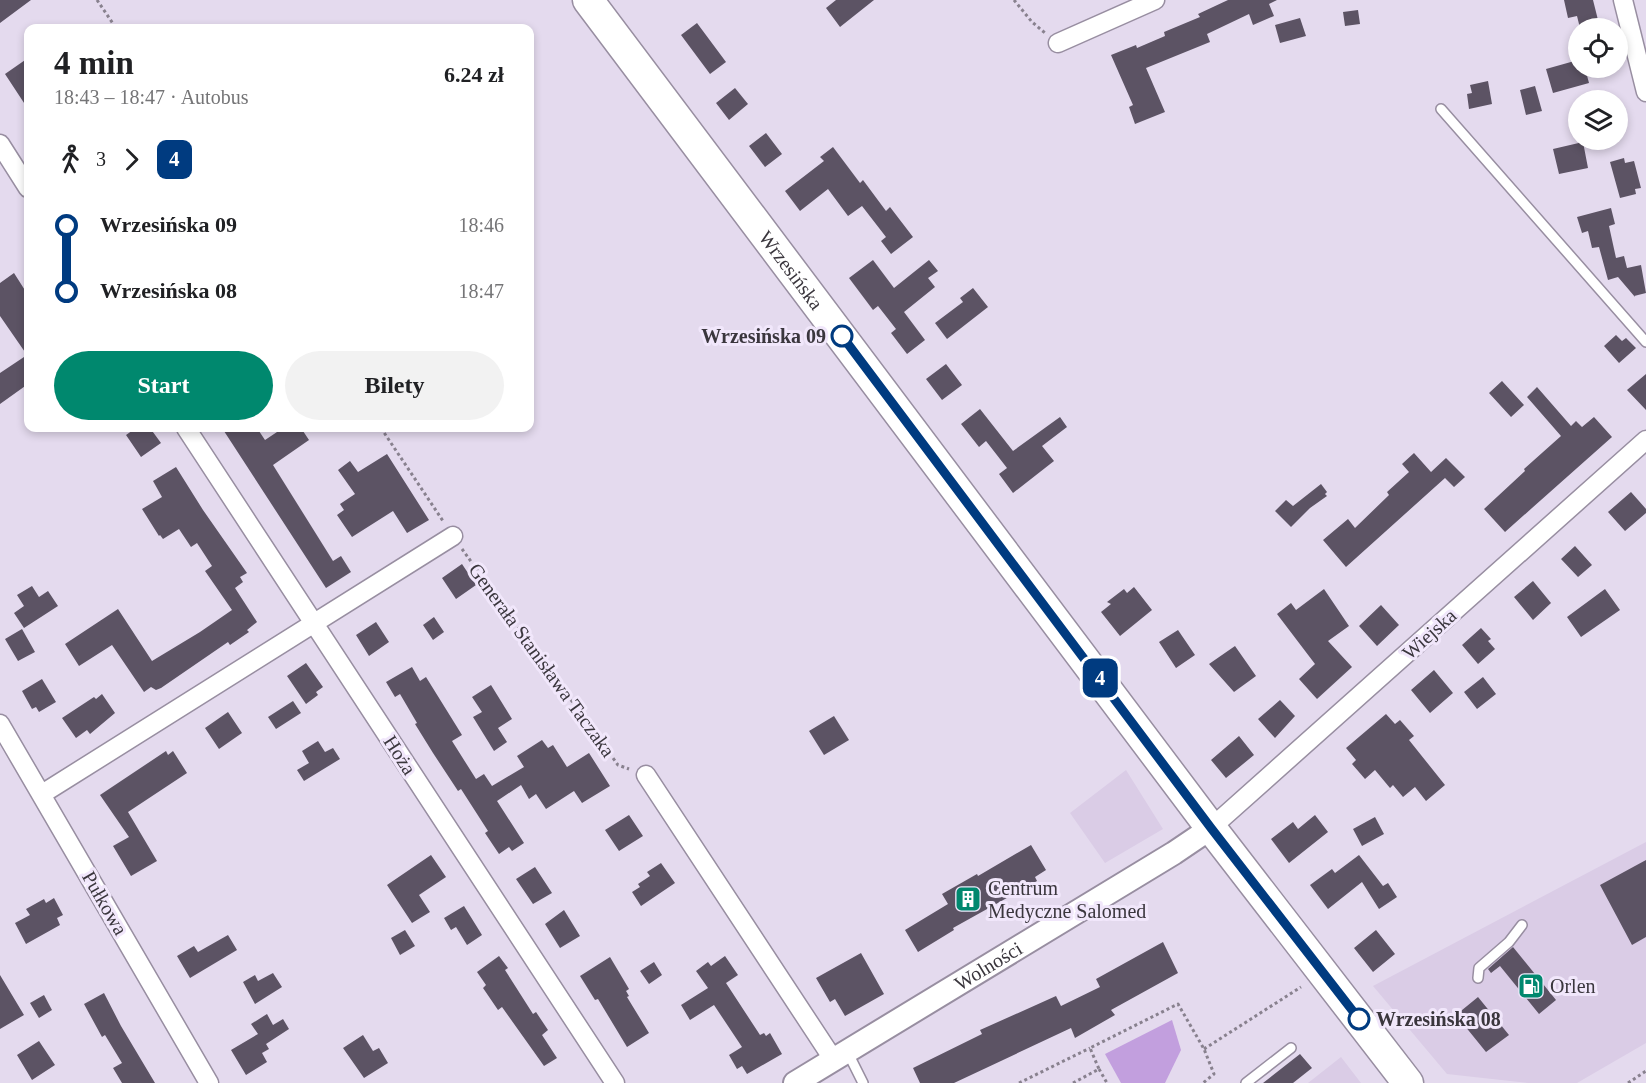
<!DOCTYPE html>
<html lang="pl">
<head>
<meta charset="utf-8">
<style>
  :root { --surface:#fff; --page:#f2f2f2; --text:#202124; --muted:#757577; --accent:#00886e }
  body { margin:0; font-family:Georgia,serif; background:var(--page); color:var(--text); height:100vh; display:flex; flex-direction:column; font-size:22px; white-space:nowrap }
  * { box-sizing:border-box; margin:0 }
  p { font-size:20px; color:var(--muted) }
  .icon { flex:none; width:33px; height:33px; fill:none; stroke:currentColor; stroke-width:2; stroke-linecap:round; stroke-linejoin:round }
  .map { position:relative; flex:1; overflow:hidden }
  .details { position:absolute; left:24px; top:24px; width:510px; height:408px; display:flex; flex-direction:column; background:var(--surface); border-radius:12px; box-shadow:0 3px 9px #0003 }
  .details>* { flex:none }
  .badge { padding:0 12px; border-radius:9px; font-size:21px; line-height:39px }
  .controls { position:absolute; left:1568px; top:18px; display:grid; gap:12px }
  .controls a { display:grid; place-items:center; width:60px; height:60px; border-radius:50%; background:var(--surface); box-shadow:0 3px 9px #0003; font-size:30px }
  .map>.badge { position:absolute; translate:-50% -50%; box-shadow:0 0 0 3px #fff }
  .legs { display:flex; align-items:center; gap:9px; height:66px; padding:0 30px; font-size:20px }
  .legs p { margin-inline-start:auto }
  .overview { display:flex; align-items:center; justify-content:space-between; height:102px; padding:0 30px }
  h1 { font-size:33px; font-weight:700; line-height:45px }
  .action { display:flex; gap:12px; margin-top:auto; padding:12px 30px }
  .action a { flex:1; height:69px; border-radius:36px; background:var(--accent); color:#fff; font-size:24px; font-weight:700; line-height:69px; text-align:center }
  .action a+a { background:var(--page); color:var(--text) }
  ul { padding:0 30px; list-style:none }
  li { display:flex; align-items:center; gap:21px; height:66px; font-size:22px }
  li i { display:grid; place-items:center; width:9px; height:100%; margin:0 8px; background:currentColor }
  li i::after { content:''; width:15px; height:15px; margin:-8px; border:4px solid; border-radius:50%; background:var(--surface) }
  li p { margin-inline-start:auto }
  li:first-child i { background:linear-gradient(#0000 50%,currentColor 0) }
  li:last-child i { background:linear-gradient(currentColor 50%,#0000 0) }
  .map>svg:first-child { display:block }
  .built { fill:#dacce6 }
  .green { fill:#c29fde }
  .building { fill:#5c5364 }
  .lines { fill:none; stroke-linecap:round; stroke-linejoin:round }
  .service-casing { stroke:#988ea1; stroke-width:12 }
  .minor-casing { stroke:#988ea1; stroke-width:21 }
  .tertiary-casing { stroke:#988ea1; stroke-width:26 }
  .primary-casing { stroke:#988ea1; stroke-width:33 }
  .path { stroke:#88818e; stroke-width:3; stroke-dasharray:3 3; stroke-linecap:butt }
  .service { stroke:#fff; stroke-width:9 }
  .minor { stroke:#fff; stroke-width:18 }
  .tertiary { stroke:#fff; stroke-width:22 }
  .primary { stroke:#fff; stroke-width:30 }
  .line-1-casing { stroke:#fff; stroke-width:14 }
  .line-1 { stroke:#003b80; stroke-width:9 }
  .stop-1-dot { fill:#fff; stroke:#003b80; stroke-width:3 }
  .labels { text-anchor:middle; stroke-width:6; stroke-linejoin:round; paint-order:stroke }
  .street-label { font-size:20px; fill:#3a363d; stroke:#f1e7fb }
  .stop-label { font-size:20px; font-weight:bold; fill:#3a363d; stroke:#f1e7fb; text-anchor:end }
  .poi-label { font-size:20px; fill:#3a363d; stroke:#f1e7fb; text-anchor:start }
</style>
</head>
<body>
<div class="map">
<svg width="1646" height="1083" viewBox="0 0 1646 1083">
  <rect width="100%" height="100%" fill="#e4daee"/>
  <!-- built -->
  <path class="built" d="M1126,770L1163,829L1105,863L1070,813Z
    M1646,842V1043L1577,1083H1528L1447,1074L1373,986Z
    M1341,1057L1361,1083H1308Z"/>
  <!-- green -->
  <path class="green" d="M1172,1020L1181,1050L1165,1083H1121L1105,1054Z"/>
  <!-- building -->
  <path class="building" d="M0,0H31L0,23Z
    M836,0H874L840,27L826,8Z
    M1228,0H1277L1269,4L1274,16L1253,25L1249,14L1207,34L1210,42L1146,68L1165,112L1135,124L1129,107L1133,105L1111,55L1136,45L1137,48L1165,36L1164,32L1200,17L1198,14Z
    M1564,0H1593L1600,28H1580L1577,16L1568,18Z
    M1358,10L1360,24L1345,26L1343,12Z
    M1300,18L1306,36L1280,43L1275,25Z
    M697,23L726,62L710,74L681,35Z
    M28,58V109L5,74Z
    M1578,60V68H1585L1589,83L1553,93L1546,69Z
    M1488,81L1492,104L1469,109L1467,94L1472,93L1470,85Z
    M1535,86L1542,111L1526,115L1520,90Z
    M735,88L748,104L729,120L716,103Z
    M766,133L782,154L765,167L749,146Z
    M1583,142L1588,168L1559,174L1553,149Z
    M833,147L860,183L863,180L886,211L890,207L913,237L891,254L881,241L886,237L862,206L848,216L828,189L800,211L785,191L824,161L820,157Z
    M1624,158L1625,163L1634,161L1641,188L1635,189L1636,194L1620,198L1610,162Z
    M1611,208L1615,224L1609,226L1616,258L1624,256L1627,268L1641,265L1646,293L1634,296V293L1635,297L1618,277L1608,280L1599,247L1592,248L1588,231L1582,233L1577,217Z
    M873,260L894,288L929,260L938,271L928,278L935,287L904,312L925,340L907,354L891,333L896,329L878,306L873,310L849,278Z
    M14,273L28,295V384L0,404V373L27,355L0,316V283Z
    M973,288L988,307L947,339L935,323L963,302L960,298Z
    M1616,335L1622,341L1626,338L1636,348L1619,363L1604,346Z
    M946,364L962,385L942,400L926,379Z
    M1646,374V410L1627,390Z
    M1502,381L1524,405L1511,417L1489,393Z
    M1537,387L1571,426L1576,421L1582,427L1594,417L1612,437L1505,532L1484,509L1525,471L1524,469L1561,436L1527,397Z
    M980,409L1013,451L1060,417L1067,427L1042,446L1054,461L1013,493L999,474L1007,468L986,441L979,447L961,424Z
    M136,428H150L161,443L141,457L126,435Z
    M222,428H257L265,440L283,428H301L309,440L273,465L333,561L341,556L351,572L326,588Z
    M1414,453L1431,472L1446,458L1465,477L1454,487L1445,478L1346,567L1323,540L1348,519L1355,528L1389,495L1387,492L1409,472L1402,464Z
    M387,454L429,520L407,533L393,511L352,537L337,515L344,510L340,504L355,494L338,470L350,461L358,472Z
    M176,467L203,510L247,573L240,577L243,582L235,588L257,622L247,630L249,632L230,645L228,642L161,688L156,690L151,687L144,692L112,645L79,666L65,644L118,609L152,661L200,632L232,610L205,571L212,566L197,543L191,547L179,529L163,539L160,535L159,536L142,509L162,497L153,481Z
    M1321,484L1327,492L1325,494L1327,496L1310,508L1291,527L1275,511L1286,500L1293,506Z
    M1631,492L1646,509V513L1625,531L1608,512Z
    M1575,546L1592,565L1578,577L1561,559Z
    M462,564L476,585L456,599L442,578Z
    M1533,581L1551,603L1533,620L1514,597Z
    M32,586L39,597L48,591L58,606L24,628L14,613L24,606L17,595Z
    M1134,587L1152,610L1120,636L1101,612L1111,604L1107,602L1124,589L1127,593Z
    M1324,589L1349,626L1328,641L1352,667L1317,699L1299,679L1315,664L1277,614L1291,603L1296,610Z
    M1605,589L1620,610L1581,637L1567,617Z
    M1381,605L1399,625L1377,646L1359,626Z
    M434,617L444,632L433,640L423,625Z
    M376,622L389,642L369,656L356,635Z
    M1481,628L1491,639L1488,641L1495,649L1478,664L1462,645Z
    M22,629L35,652L18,661L5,639Z
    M1178,630L1195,655L1176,668L1159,642Z
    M1235,646L1256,676L1234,692L1209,664Z
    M306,663L323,687L316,692L318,695L306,704L287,676Z
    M412,667L420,681L426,677L462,735L452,741L476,779L484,774L492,786L524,767L517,756L542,740L548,748L553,745L567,767L589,753L610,786L582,803L574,791L546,809L536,794L529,799L521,785L497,801L524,843L512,851L509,847L499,854L485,833L488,831L461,789L458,791L433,753L415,724L417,723L400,694L395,697L386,682Z
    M1434,670L1453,693L1430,713L1411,690Z
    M1483,677L1496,694L1477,709L1464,692Z
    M42,679L56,702L39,712L36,707L32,709L22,691Z
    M491,685L512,719L498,728L507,742L494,751L473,717L482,712L472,697Z
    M102,694L115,713L90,734L87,730L76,738L62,718L94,697L96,699Z
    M1280,700L1295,716L1275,738L1258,719Z
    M293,701L301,713L276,729L268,717Z
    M228,712L242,733L219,749L205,728Z
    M1386,714L1395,724L1400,720L1414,736L1409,740L1445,785L1426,801L1415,787L1403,797L1393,785L1390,788L1375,770L1365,779L1352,764L1356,760L1346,748Z
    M834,716L849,740L824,755L809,731Z
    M1239,736L1254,755L1226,778L1211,760Z
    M318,741L325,752L333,748L340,759L304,781L297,770L309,763L302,751Z
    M166,751L168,755L173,751L187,773L128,812L157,861L131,876L113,846L129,837L100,795Z
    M629,815L643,836L619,851L605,830Z
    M1315,815L1328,832L1289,863L1271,839L1293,822L1298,829Z
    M1375,817L1384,834L1362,846L1353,829Z
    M1031,845L1046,870L1035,877L1037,881L953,928L954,930L918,952L905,930L948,904L942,894L977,874L978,876Z
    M431,855L446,877L419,895L430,912L412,923L387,885Z
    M1359,855L1383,886L1388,883L1397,897L1379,909L1362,882L1328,909L1310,885L1332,869L1335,873Z
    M1646,860V937L1632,945L1600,885Z
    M661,863L675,883L641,906L632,892L640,887L638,884L650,876L647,872Z
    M535,867L552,893L533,904L516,879Z
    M54,898L63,915L57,918L60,925L26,944L15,923L30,915L26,909L44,899L46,903Z
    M464,906L482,935L467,945L456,927L451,930L444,918Z
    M564,910L580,936L560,948L545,924Z
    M405,930L415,946L400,955L391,938Z
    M1376,930L1395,954L1373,972L1354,948Z
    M228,935L237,950L190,978L177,956L194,946L198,952Z
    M1163,942L1178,973L1111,1010L1115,1015L1075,1038L1071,1028L954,1083H920L913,1068L982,1034L980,1030L1056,996L1061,1006L1100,987L1096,979Z
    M1513,947L1556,1000L1539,1014L1500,966L1491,973L1488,969Z
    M861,953L884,994L845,1016L835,999L830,1002L816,978Z
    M499,956L508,968L505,970L533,1014L536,1012L548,1030L542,1035L557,1058L544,1066L502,1007L498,1010L483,988L486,985L477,972Z
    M725,956L738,975L726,983L760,1035L764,1033L766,1036L770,1033L782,1054L747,1074L742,1066L737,1069L729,1055L742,1047L714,1005L690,1020L681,1005L708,988L696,971L708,962L711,966Z
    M610,957L629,989L626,991L629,996L627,997L649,1033L627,1047L598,999L595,1000L580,976Z
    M654,962L662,975L649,984L640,971Z
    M273,973L282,987L255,1004L243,982L255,975L258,981Z
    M0,975L24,1015L0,1029Z
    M104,993L121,1026L155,1083H122L113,1068L122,1063L105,1035L102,1037L84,1004Z
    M44,995L52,1010L39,1018L30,1003Z
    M1478,997L1509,1035L1486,1052L1456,1015Z
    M267,1014L273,1025L283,1019L289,1029L266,1044L269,1049L262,1053L267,1062L246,1075L231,1050L258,1034L251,1024Z
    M363,1035L373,1051L379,1048L388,1063L364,1078L343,1048Z
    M39,1041L55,1065L32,1080L17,1055Z
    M1300,1054L1312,1068L1293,1083H1263Z"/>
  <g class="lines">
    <!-- service casing -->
    <g class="service-casing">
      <path id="service" d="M1441,109L1646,342
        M1478,978L1479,968L1509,942L1522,925
        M848,1053L863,1083
        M1246,1083L1291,1048"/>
    </g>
    <!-- minor casing -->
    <g class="minor-casing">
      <path id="minor" d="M1623,0L1646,92
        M1058,43L1155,0
        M0,144L28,188
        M186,428L615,1083
        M0,724L209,1083
        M646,775L833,1059
        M42,794L453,536
        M1211,828L1646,440"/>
    </g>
    <!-- tertiary casing -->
    <g class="tertiary-casing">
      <g id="tertiary">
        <path id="s1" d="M795,1083L1174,853L1211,828"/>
      </g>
    </g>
    <!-- primary casing -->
    <g class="primary-casing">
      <g id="primary">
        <path id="s2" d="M588,0L1211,828L1408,1083"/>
      </g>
    </g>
    <!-- path -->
    <path class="path" d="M97,0L116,28
      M1014,0L1032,22L1045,33
      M381,428L443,521
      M462,549L618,765L629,769
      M1204,1049L1301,987
      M1099,1069L1107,1083
      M1019,1083L1090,1048
      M1073,1083L1099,1069L1090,1048L1178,1004L1204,1049L1214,1074L1203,1083
      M1628,1083L1646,1071"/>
    <!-- service -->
    <use href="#service" class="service"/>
    <!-- minor -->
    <use href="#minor" class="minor"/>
    <!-- tertiary -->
    <use href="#tertiary" class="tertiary"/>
    <!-- primary -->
    <use href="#primary" class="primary"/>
  </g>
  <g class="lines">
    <!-- line-1 casing -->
    <g class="line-1-casing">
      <path id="line-1" d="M842,336L1211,828L1359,1019"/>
    </g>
    <!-- line-1 -->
    <use href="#line-1" class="line-1"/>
  </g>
  <!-- icons -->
  <defs>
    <g id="building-square" transform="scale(1.35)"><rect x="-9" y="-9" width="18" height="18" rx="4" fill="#00886e" stroke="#f1e7fb"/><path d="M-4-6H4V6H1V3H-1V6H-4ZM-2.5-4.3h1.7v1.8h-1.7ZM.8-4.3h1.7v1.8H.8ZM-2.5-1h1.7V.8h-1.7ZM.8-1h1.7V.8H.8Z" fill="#fff"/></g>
    <g id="fuel-square" transform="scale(1.35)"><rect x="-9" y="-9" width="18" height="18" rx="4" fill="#00886e" stroke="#f1e7fb"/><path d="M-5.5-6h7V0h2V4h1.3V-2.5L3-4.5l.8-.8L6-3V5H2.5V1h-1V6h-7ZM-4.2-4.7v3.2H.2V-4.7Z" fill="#fff"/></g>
  </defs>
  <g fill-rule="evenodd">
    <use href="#building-square" x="968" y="899"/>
    <use href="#fuel-square" x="1531" y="986"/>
  </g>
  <!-- markers -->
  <g class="stop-1-dot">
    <circle cx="842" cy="336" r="10"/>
    <circle cx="1359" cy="1019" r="10"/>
  </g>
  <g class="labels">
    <!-- street labels -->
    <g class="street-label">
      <text dy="7" stroke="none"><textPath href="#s2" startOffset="338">Wrzesińska</textPath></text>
      <text transform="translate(1429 634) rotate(-42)" y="7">Wiejska</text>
      <text transform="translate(542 660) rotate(54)" y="7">Generała Stanisława Taczaka</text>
      <text transform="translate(400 755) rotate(57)" y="7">Hoża</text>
      <text transform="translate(105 903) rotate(60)" y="7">Pułkowa</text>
      <text dy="7" stroke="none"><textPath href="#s1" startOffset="226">Wolności</textPath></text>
    </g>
    <!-- stop labels -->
    <g class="stop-label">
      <text x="826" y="343">Wrzesińska 09</text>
      <text x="1376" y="1026" text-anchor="start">Wrzesińska 08</text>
    </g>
    <!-- poi labels -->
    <g class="poi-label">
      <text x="988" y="895">Centrum<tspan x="988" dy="23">Medyczne Salomed</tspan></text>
      <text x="1550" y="993">Orlen</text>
    </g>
  </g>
</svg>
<div class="controls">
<a><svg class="icon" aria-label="locate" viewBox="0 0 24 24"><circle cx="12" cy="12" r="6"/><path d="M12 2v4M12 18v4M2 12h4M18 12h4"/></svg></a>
<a><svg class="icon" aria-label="layers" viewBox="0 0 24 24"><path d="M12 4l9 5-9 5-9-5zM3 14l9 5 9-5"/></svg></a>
</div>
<b class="badge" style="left:1100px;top:678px;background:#003b80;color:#fff">4</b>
<section class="details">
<div class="overview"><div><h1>4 min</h1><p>18:43 – 18:47 · Autobus</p></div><b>6.24 zł</b></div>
<div class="legs"><svg class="icon" aria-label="walk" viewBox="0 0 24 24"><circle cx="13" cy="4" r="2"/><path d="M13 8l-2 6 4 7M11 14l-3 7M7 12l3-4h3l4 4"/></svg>3<svg class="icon" aria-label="forward" viewBox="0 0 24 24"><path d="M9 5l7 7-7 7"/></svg><b class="badge" style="background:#003b80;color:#fff">4</b></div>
<ul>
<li><i style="color:#003b80"></i><b>Wrzesińska 09</b><p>18:46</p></li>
<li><i style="color:#003b80"></i><b>Wrzesińska 08</b><p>18:47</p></li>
</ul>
<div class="action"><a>Start</a><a>Bilety</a></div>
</section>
</div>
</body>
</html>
